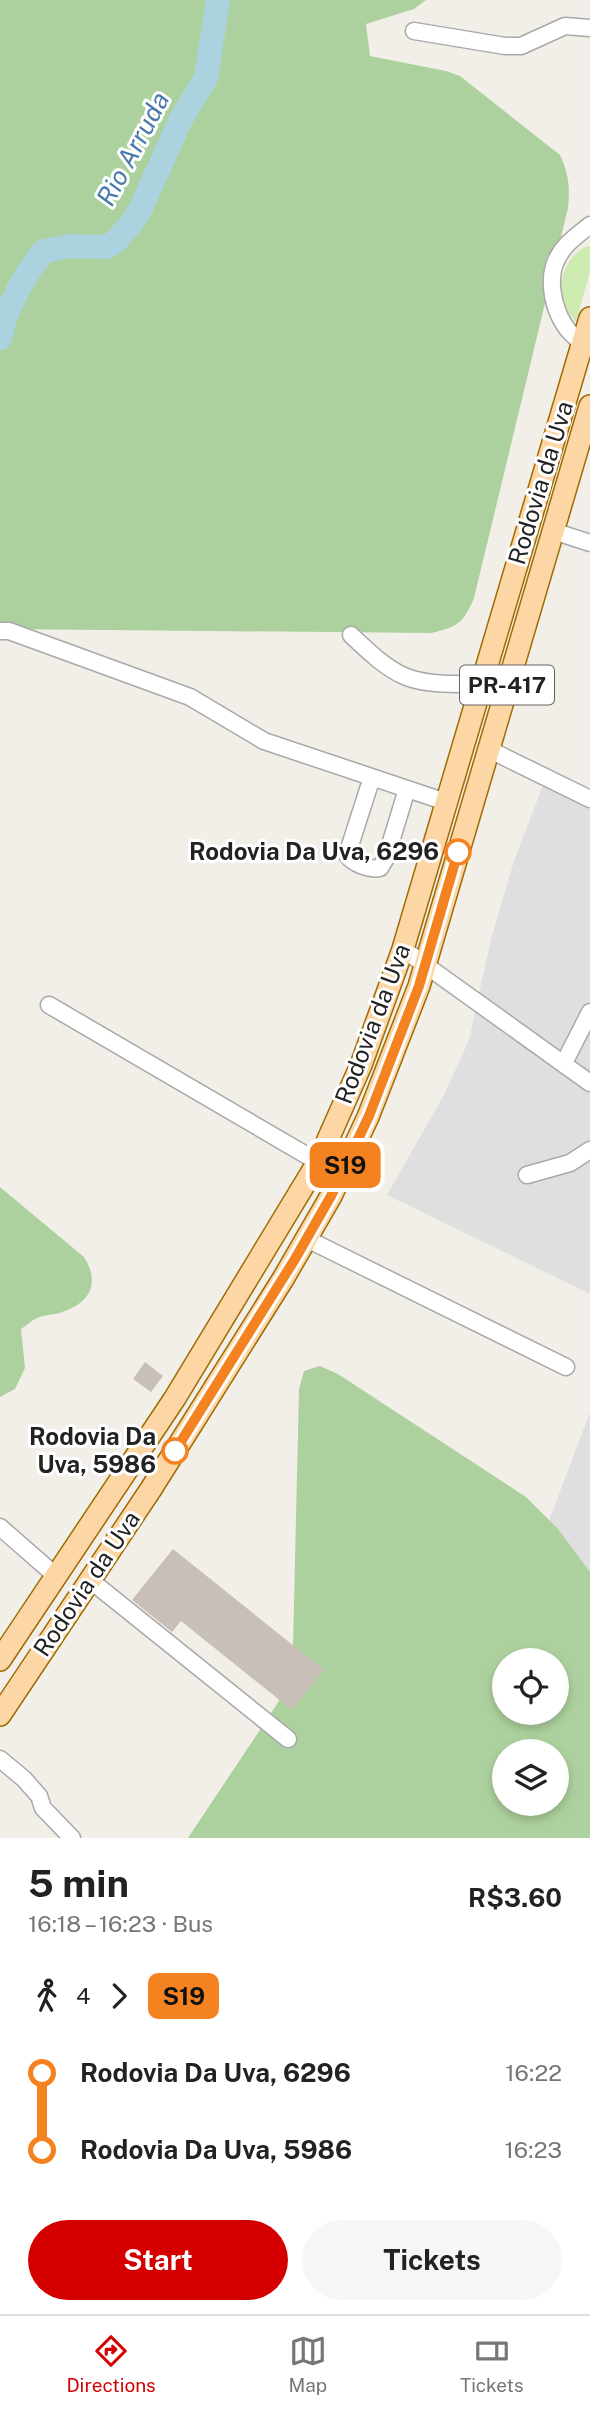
<!DOCTYPE html>
<html lang="en">
<head>
<meta charset="utf-8">
<style>
  :root { --surface:#fff; --page:#f6f6f6; --text:#222; --muted:#767676; --line:#e0e0e0; --accent:#d40000 }
  body { margin:0; font-family:"Public Sans",sans-serif; background:var(--page); color:var(--text); height:100vh; display:flex; flex-direction:column; font-size:26px; white-space:nowrap }
  * { box-sizing:border-box; margin:0 }
  p { font-size:23px; color:var(--muted) }
  .icon { flex:none; width:38px; height:38px; fill:none; stroke:currentColor; stroke-width:2; stroke-linecap:round; stroke-linejoin:round }
  .map { position:relative; height:1838px; overflow:hidden }
  .drawer { display:flex; flex-direction:column; background:var(--surface); flex:1 }
  .drawer>* { flex:none }
  .badge { padding:0 14px; border-radius:10px; font-size:24px; line-height:46px }
  .buttons { position:absolute; left:492px; top:1648px; display:grid; gap:14px }
  .buttons a { display:grid; place-items:center; width:77px; height:77px; border-radius:50%; background:var(--surface); box-shadow:0 4px 10px #0003; font-size:35px }
  .map>.badge { position:absolute; translate:-50% -50%; box-shadow:0 0 0 4px #fff }
  .legs { display:flex; align-items:center; gap:10px; height:77px; padding:0 28px; font-size:23px }
  .legs p { margin-inline-start:auto }
  .overview { display:flex; align-items:center; justify-content:space-between; height:119px; padding:0 28px }
  h1 { font-size:38px; font-weight:700; line-height:52px }
  .primary-button { display:flex; gap:14px; margin-top:auto; padding:14px 28px }
  .primary-button a { flex:1; height:80px; border-radius:42px; background:var(--accent); color:#fff; font-size:28px; font-weight:700; line-height:80px; text-align:center }
  .primary-button a+a { background:var(--page); color:var(--text) }
  ul { padding:0 28px; list-style:none }
  li { display:flex; align-items:center; gap:24px; height:77px; font-size:26px }
  li i { display:grid; place-items:center; width:10px; height:100%; margin:0 9px; background:currentColor }
  li i::after { content:''; width:18px; height:18px; margin:-9px; border:5px solid; border-radius:50%; background:var(--surface) }
  li p { margin-inline-start:auto }
  li:first-child i { background:linear-gradient(#0000 50%,currentColor 0) }
  li:last-child i { background:linear-gradient(currentColor 50%,#0000 0) }
  .menu { display:flex; justify-content:space-around; align-items:center; height:98px; border-top:2px solid var(--line); background:var(--surface); font-size:19px; color:var(--muted) }
  .menu a { display:grid; justify-items:center; gap:4px }
  .menu .current { color:var(--accent) }
  .map>svg:first-child { display:block }
  .residential { fill:#e0dfdf }
  .grass { fill:#cdebb0 }
  .forest { fill:#add19e; fill-rule:evenodd }
  .lines { fill:none; stroke-linecap:round; stroke-linejoin:round }
  .river { stroke:#aad3df; stroke-width:24 }
  .building { fill:#c7bfb8 }
  .minor-casing { stroke:#a9a9a9; stroke-width:19 }
  .major-casing { stroke:#a06b00; stroke-width:24 }
  .minor { stroke:#fff; stroke-width:16 }
  .major { stroke:#fcd6a4; stroke-width:21 }
  .line-1-casing { stroke:#fff; stroke-width:16 }
  .line-1 { stroke:#f58220; stroke-width:10 }
  .stop-1-dot { fill:#fff; stroke:#f58220; stroke-width:3.5 }
  .labels { text-anchor:middle; stroke-width:6; stroke-linejoin:round; paint-order:stroke }
  .shield { fill:#fff; stroke:#646464; stroke-width:2 }
  .shield-label { font-size:23px; font-weight:bold; fill:#222 }
  .street-label { font-size:24px; fill:#222; stroke:#fff }
  .stop-label { font-size:24px; font-weight:bold; fill:#222; stroke:#fff; text-anchor:end }
  .water-label { font-size:26px; font-style:italic; fill:#4a7aab; stroke:#fff }
</style>
</head>
<body>
<div class="map">
<svg width="590" height="1838" viewBox="0 0 590 1838">
  <rect width="100%" height="100%" fill="#f2efe9"/>
  <!-- residential -->
  <path class="residential" d="M548,772L590,790V1294L387,1195L444,1095L469,1040L491,939L514,861Z
    M590,1412V1625L529,1574Z"/>
  <!-- grass -->
  <path class="grass" d="M590,245V272L576,322C572,317 568,312 565,308C554,284 566,254 590,245Z"/>
  <!-- forest -->
  <path class="forest" d="M0,0H426L414,9L366,24L370,56L446,71L460,76L560,155C569,174 570,188 568,208L474,598C463,624 457,627 431,633L0,629Z
    M0,1187L84,1257C100,1282 91,1303 62,1312C55,1315 47,1314 40,1317C33,1319 27,1325 21,1329L25,1368L15,1389L0,1397Z
    M320,1366L338,1374L526,1497L558,1529L590,1572V1838H188L279,1701L286,1685L293,1647L299,1389L304,1371ZM504,1661H556V1713H504ZM504,1752H556V1804H504Z"/>
  <g class="lines">
    <!-- river -->
    <path class="river" d="M0,338C3,330 3,323 6,316C15,294 28,269 44,251L71,246L107,247L116,241L132,222L141,208L181,119L206,78L218,0"/>
  </g>
  <!-- building -->
  <path class="building" d="M145,1362L163,1376L151,1392L133,1379Z
    M173,1549L324,1670L292,1710L181,1621L172,1632L132,1600Z"/>
  <g class="lines">
    <!-- minor casing -->
    <g class="minor-casing">
      <path id="minor" d="M414,31L505,46H521L565,26L590,28
        M590,225C575,237 560,247 554,266C546,294 561,337 590,345
        M553,531L590,543
        M0,631H9L190,697L264,741L446,802
        M351,635C367,650 384,667 404,676C427,686 457,683 481,685
        M488,749L590,799
        M372,777L347,855C353,864 370,870 380,868L386,858L407,789
        M403,949L590,1083
        M49,1005L318,1162
        M564,1063L590,1012
        M527,1175L570,1163L590,1150
        M307,1239L566,1367
        M0,1527L56,1576
        M90,1580L288,1739
        M0,1759L24,1779L39,1796L43,1808L72,1838"/>
    </g>
    <!-- major casing -->
    <g class="major-casing">
      <path id="major" d="M0,1660L175,1398L318,1162L361,1065L403,949L590,318
        M0,1715L151,1489L283,1279L331,1196L368,1117L419,986L590,406"/>
    </g>
    <!-- minor -->
    <use href="#minor" class="minor"/>
    <!-- major -->
    <use href="#major" class="major"/>
  </g>
  <g class="lines">
    <!-- line-1 casing -->
    <g class="line-1-casing">
      <path id="line-1" d="M175,1451L295,1259L331,1196L369,1116L419,986L458,852"/>
    </g>
    <!-- line-1 -->
    <use href="#line-1" class="line-1"/>
  </g>
  <!-- markers -->
  <g class="stop-1-dot">
    <circle cx="458" cy="852" r="12"/>
    <circle cx="175" cy="1451" r="12"/>
  </g>
  <g class="labels">
    <!-- shield labels -->
    <rect class="shield" x="460" y="665.5" width="94" height="39" rx="5"/>
    <g class="shield-label">
      <text x="507" y="693">PR-417</text>
    </g>
    <!-- street labels -->
    <g class="street-label">
      <text transform="translate(541 483) rotate(-73)" y="8">Rodovia da Uva</text>
      <text transform="translate(373 1024) rotate(-69)" y="8">Rodovia da Uva</text>
      <text transform="translate(87 1584) rotate(-56)" y="8">Rodovia da Uva</text>
    </g>
    <!-- stop labels -->
    <g class="stop-label">
      <text x="439" y="860">Rodovia Da Uva, 6296</text>
      <text x="156" y="1445">Rodovia Da<tspan x="156" dy="28">Uva, 5986</tspan></text>
    </g>
    <!-- water labels -->
    <g class="water-label">
      <text transform="translate(133 149) rotate(-62)" y="9">Rio Arruda</text>
    </g>
  </g>
</svg>
<div class="buttons">
<a><svg class="icon" aria-label="locate" viewBox="0 0 24 24"><circle cx="12" cy="12" r="6"/><path d="M12 2v4M12 18v4M2 12h4M18 12h4"/></svg></a>
<a><svg class="icon" aria-label="layers" viewBox="0 0 24 24"><path d="M12 4l9 5-9 5-9-5zM3 14l9 5 9-5"/></svg></a>
</div>
<b class="badge" style="left:345px;top:1165px;background:#f58220;color:#111">S19</b>
</div>
<section class="drawer">
<div class="overview"><div><h1>5 min</h1><p>16:18 – 16:23 · Bus</p></div><b>R$3.60</b></div>
<div class="legs"><svg class="icon" aria-label="walk" viewBox="0 0 24 24"><circle cx="13" cy="4" r="2"/><path d="M13 8l-2 6 4 7M11 14l-3 7M7 12l3-4h3l4 4"/></svg>4<svg class="icon" aria-label="forward" viewBox="0 0 24 24"><path d="M9 5l7 7-7 7"/></svg><b class="badge" style="background:#f58220;color:#111">S19</b></div>
<ul>
<li><i style="color:#f58220"></i><b>Rodovia Da Uva, 6296</b><p>16:22</p></li>
<li><i style="color:#f58220"></i><b>Rodovia Da Uva, 5986</b><p>16:23</p></li>
</ul>
<div class="primary-button"><a>Start</a><a>Tickets</a></div>
</section>
<nav class="menu">
<a class="current"><svg class="icon" aria-label="directions" viewBox="0 0 24 24"><path d="M12 3l9 9-9 9-9-9zM9 14v-3h6M13 9l2 2-2 2"/></svg>Directions</a>
<a><svg class="icon" aria-label="map" viewBox="0 0 24 24"><path d="M3 6l6-2 6 2 6-2v14l-6 2-6-2-6 2zM9 4v14M15 6v14"/></svg>Map</a>
<a><svg class="icon" aria-label="tickets" viewBox="0 0 24 24"><path d="M3 7h18v10H3zM15 7v10"/></svg>Tickets</a>
</nav>
</body>
</html>
